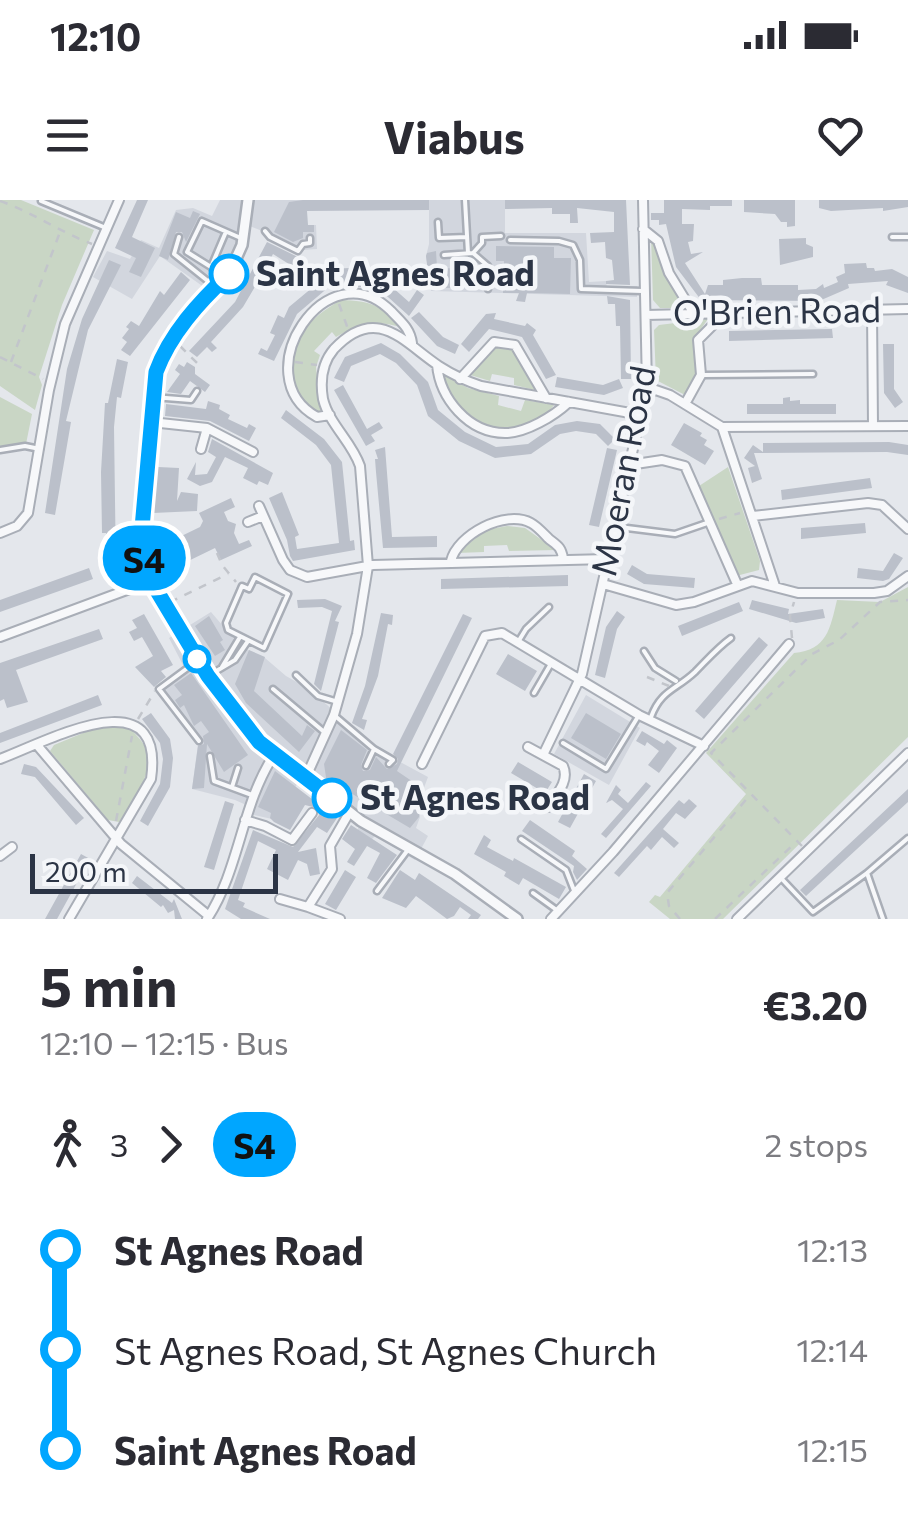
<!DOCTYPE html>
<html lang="en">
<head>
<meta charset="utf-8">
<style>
  :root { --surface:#fff; --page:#f7f7f7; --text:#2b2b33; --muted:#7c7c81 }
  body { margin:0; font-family:Commissioner,sans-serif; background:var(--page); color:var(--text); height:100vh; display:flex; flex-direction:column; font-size:38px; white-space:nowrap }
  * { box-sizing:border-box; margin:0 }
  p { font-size:32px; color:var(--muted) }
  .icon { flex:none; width:55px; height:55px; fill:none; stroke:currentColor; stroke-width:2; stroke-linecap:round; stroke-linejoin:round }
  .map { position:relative; height:719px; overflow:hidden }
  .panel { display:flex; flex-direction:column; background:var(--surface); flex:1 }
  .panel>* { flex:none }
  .badge { padding:0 20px; border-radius:32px; font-size:35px; line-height:65px }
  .scale { position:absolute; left:30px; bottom:25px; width:248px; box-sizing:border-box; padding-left:10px; border:5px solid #2b3445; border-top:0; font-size:28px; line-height:35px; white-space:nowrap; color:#2b3445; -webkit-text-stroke:8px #f4f6f9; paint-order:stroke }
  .map>.badge { position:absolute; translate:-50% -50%; box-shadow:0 0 0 5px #fff }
  .legs { display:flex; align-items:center; gap:15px; height:110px; padding:0 40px; font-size:32px }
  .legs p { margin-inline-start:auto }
  .summary { display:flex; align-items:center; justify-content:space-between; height:170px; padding:0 40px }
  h1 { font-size:55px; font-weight:700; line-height:75px }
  ul { padding:0 40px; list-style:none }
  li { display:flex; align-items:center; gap:35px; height:100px; font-size:38px }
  li i { display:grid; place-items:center; width:15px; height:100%; margin:0 12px; background:currentColor }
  li i::after { content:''; width:25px; height:25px; margin:-12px; border:8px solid; border-radius:50%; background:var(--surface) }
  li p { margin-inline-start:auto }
  li:first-child i { background:linear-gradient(#0000 50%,currentColor 0) }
  li:last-child i { background:linear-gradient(currentColor 50%,#0000 0) }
  .status { display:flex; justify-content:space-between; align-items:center; height:70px; padding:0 50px; background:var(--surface); direction:ltr }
  .status svg { height:28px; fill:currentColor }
  header { display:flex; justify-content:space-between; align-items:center; height:130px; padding:0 40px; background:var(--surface); font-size:45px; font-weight:700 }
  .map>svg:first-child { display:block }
  .built { fill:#d2d6de }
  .green { fill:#c9d6c5 }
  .building { fill:#bbc0ca }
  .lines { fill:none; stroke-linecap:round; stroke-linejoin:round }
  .service-casing { stroke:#a9aeb7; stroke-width:9 }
  .minor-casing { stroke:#a9aeb7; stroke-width:12 }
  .tertiary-casing { stroke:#a9aeb7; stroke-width:14 }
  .path { stroke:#c2c5cb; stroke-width:2.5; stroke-dasharray:8 8; stroke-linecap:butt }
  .service { stroke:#f7f8fa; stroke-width:4 }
  .minor { stroke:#f7f8fa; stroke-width:8 }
  .tertiary { stroke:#f7f8fa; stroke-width:9 }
  .line-1-casing { stroke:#fff; stroke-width:22 }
  .line-1 { stroke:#00a6ff; stroke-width:15 }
  .stop-1-dot { fill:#fff; stroke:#00a6ff; stroke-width:5 }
  .labels { text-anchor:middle; stroke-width:9; stroke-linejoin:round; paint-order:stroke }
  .stop-label { font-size:35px; font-weight:bold; fill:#2b3445; stroke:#f4f6f9; text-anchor:start }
  .street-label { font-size:35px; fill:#2b3445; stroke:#f4f6f9 }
</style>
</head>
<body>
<div class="status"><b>12:10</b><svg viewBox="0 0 49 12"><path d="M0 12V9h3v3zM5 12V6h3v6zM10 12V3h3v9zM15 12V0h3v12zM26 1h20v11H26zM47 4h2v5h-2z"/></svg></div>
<header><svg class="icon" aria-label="menu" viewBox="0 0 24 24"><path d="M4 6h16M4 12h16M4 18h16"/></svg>Viabus<svg class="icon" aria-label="heart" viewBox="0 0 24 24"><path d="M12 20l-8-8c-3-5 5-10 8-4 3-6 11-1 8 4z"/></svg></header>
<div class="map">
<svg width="908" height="719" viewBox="0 0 908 719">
  <rect width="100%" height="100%" fill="#e4e7ec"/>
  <!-- built -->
  <path class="built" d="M220,0H303L304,25H316L317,49L303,50L299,55L269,39L270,34L239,22L236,45L228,67L208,90L160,56L132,99L93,77L107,51L130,59L141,40L159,48L176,10L193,8L212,16Z
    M429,0H505V33H586L589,82L606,81L607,88L637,86V97L431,91L426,56L429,44Z
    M211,412L240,446L265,458L286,476L309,489L378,550L428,577L419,601L420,617L416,628L428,636L415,660L375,636L366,645L355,639L359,625L298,583L283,605L281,621L254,615L244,604L235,600L192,589L198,544L163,494L155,490L184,467L169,438Z
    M586,495L640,528L609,585L554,554Z"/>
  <!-- green -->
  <path class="green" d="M0,0H21L94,30L62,105L39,177L42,185L35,210L0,186Z
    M651,36L656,41L687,108H660L653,100Z
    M341,100C371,101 382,105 403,128C378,119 358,123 336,137L332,132L314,151L320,155L316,167L321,214L298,198C285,151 298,124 341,100Z
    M708,119L693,140L699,172L685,195L656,180L654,130L659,125Z
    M507,144L517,153L539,191L514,185V178L492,174L490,181L467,174L494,145Z
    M444,175L468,188L499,196L498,205L521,211L525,200L554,205C519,254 460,222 441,178Z
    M0,197L32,214L26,244L0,247Z
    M728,267L760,361L759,370L736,376L699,286Z
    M507,326L525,328L556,350L509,351L507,345L484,346V352L457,353L486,330Z
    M908,387V537L723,719H670L649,702L655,695L660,697L746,594L706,553L794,453C827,450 830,429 837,400L880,402Z
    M100,526C107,526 117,524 124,526C129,527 134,532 137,536C164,562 135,598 119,622L108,620L50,551L54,545Z"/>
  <!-- building -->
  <path class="building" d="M137,0H148L132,37L155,48L141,77L129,72L136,58L115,48Z
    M303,0H429V10L307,11L308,25H314V32H303V38L293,42L274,32L289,2Z
    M505,0H626L630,85L606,84V81L614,80L612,60L606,58L605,42L591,43L590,33L614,32V12L577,8L578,23H570V14H552V8L505,9Z
    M664,0H732V6H710V10L682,9V24H694L693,41L688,42L691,54L703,52L685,63L705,94L708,85H723V80L742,78H761L762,85H798V90L816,89L823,84L824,88L838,82L836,77L845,73L844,64L866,63L867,68H874L875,71L892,69L908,77V93L886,85L888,81L848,84L849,88L819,101L701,100L676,67L666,24L659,25V20H651V13H664Z
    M744,0H795V26L787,27V22H781L775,14L744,12Z
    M819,0H908V7L883,11V8L831,11L819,8Z
    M193,11L200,14L186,42L182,32H176L168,60L159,56L176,12L190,18Z
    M806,38V44L813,47V57L780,65L779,39Z
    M267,42L298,57L292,66L273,54L263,73L273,79L270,86L259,80L243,107L211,142L217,148L212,152L207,147L197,157L189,151L235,102Z
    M496,46L554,47V58H571L570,94L527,93L525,102L516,101L519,93H503L504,61H496Z
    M436,51L437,68L474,69V88H461L465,80L455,88H430L426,56L427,53Z
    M109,60L121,65L88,130L66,221L71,222L55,315L45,313L67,169L82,119Z
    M390,63L404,73L392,87L409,102L417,90L424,95L409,116L378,88L330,86L297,114L274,161L258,154L261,148L267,151L275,135L270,133L278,115L284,118L289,107L319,82L316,78L327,69L350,68L349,77L379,79Z
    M181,72L190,80L130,156L121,150L127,142L122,138L129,129L126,127L131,121L139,126L160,91L164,95Z
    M607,96L630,100L631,179H621L620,126H616L615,104H608Z
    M419,112L443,137L459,145L455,154L437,146L411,118Z
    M496,113L494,119L525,126L527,123L536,130L533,135L556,175L546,179L522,137L489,129L469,152L461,144L486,114Z
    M832,129L833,138L729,141V131Z
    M381,143L400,154L428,182L438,210L465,232L496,247L528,244L555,225L577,221L600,224L615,239L608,246L596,234L576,231L560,234L531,254L495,258L459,241L428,216L417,185L396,163L380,154L351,166L344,182L334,178L345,157Z
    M883,144H894V189L903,202L895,208L884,193Z
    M117,159L128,162L121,198L117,197L114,227L116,373L105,374L106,333H102L101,272L105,203H108Z
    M187,162L195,167V174L210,185L205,192L190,181L181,194L167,192L180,174L175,170L179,164L184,167Z
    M557,177L603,185L619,179L623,188L604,195L555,187Z
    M343,185L367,229L379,222L383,228L371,235L375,241L366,246L334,190Z
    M790,197V201L800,200V204H836V214H747V204H783V198Z
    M208,201L220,205L219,209L230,215L228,219L247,228L249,224L256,228L249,241L210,221L165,216L166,204L206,209Z
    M286,210L324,239L342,262L350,341L354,340L355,350L293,361L290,356L287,340L269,298L282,292L299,335L295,337L297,349L339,343L331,265L316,245L281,218Z
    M684,223L702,233L700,236L707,240L704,245L714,251L705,265L671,245Z
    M212,239L273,273L268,285L259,281L257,285L243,278L248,268L225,257L212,282L200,286L187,279L196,262L195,275L207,274L216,257L208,252Z
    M889,242L908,245V255L887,252L754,253L762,279L752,283L748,268L755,266L744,258L753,245L763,252V243Z
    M385,247L392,337L437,336V347L383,348L376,272L375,259H378L375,250Z
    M607,248L617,250L599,327L589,325Z
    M158,267L179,268L177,301L181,292L198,294L197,311L153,313Z
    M870,278L872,288L782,300L781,290Z
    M231,298L235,307L224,312L228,321L236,324L234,333L239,344L249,340L252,346L221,360L215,348L178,366L167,343L200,327L203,321L199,313Z
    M865,323L866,333L801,339V328Z
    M894,353L903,358L889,379L883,381L857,378L858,368L883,371Z
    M632,365L647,374L695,378L694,388L644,384L627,374Z
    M89,368L93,379L0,412V400Z
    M568,375V386L441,389V379Z
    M325,399L342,406L335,421L339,422L321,491L314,484L332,411L322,407L298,408L297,400Z
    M752,400L789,409L788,414L823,409L825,418L796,423L749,409Z
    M739,402L743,411L682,436L678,426Z
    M617,411L625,417L617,429L605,478L595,475L606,427Z
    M381,413L393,415L392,425L388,424L378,476L362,519L367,520L364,530L352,523L365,486Z
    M144,414L173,465L161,471L166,477L154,487L135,467L153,456L142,437L134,441L129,432L137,428L132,420Z
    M463,414L472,418L397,571L422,588L419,617L410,628L349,592L344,597L327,584L324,564L341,530L367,550L361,565L363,571L370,570L376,557L387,569L397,564L398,559L393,554Z
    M209,416L223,440L220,442L225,450L215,456L195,426Z
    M99,429L103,439L16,470L28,502L7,508L4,499L0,501V463Z
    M759,437L768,445L704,519L695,511Z
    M249,450L265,457L254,491L302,536L307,525L315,531L299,552L246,503L235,484Z
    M508,454L537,471L525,491L496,474Z
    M191,473L248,555L224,572L207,544L204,588L192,589L198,546L204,544L203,536L209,532L201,521L194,526L184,505L180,508L175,500L182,495L174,485Z
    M98,495L102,505L0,543V533Z
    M151,513L170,539L173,558L170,587L148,626L140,621L160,584L163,559L160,543L142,519Z
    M586,513L621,534L606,559L571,538Z
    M642,531L664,544L667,540L677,548L659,573L648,565L659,551L647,542L645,546L636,541Z
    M518,562L552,582L545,593L511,573Z
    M24,564L36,567L84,618L76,625L35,577L21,574Z
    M275,571L337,618L327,633L317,627L298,652L316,648L320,674L310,676L307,664L298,660L288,680L267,669L276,650L258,641L238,700L245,703L243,707L270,719H241L225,709L253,630L293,647L319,615L317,608L305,605L290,630L274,622L270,618L271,613L258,607Z
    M584,574L596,581L570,628L558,622Z
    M646,582L651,586L606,638L601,634L623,609L612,600L606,603L616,585L621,590L618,594L628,603Z
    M908,589V602L806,696L800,690Z
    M689,599L697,606L685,619L676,613L663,629L679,643L674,648L662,637L651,650L647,646L619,677L614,673L679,600L684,604Z
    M225,601L234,604L214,670L204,667Z
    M530,620L575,651L572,656L587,669L577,680L573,672L574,666L522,631Z
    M351,625L397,655L376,683L367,678L380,653L367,646L354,666L347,662L355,649L342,639Z
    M484,635L491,640L487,647L513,661L514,658L566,687L559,699L523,678L519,685L504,676L506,672L474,654Z
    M81,654L90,659L78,681L57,719H45Z
    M345,670L356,677L336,710L325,704Z
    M400,670L415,680L419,673L481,715L478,719H468L471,715L460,707L454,716L447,719L416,696L406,708L382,698Z
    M137,676L172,703L174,699L182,719H175L174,710L168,713L163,705L161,707L132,683Z"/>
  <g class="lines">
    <!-- service casing -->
    <g class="service-casing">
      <path id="service" d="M465,0L468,53
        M41,1L106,28
        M438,22L439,38L467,37
        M265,31L270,37L298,51L303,44L310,43V38
        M179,37L174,54L214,86
        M892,37H908
        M510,40L559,41L573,45L580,60L581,89L642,91
        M473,53L482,43V37L501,36
        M444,55L473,53L488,66V89
        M211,67L225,34
        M221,82L211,67L187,52L202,21L243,39
        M703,175L813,174
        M153,197L191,200L197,191
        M0,250L25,246L40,249
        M619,327L675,334L707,323
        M145,344L160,341
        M255,377L288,394L264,448L228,430L226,423L242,386L249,389Z
        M157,392L173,381L162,350
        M518,442L526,429L549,407
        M644,451L655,468L676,481
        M197,461L159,489L199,541
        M222,467L240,437
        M296,475L318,496L338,502
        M208,476L235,460L248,441
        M273,489L323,531
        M534,493L552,462
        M334,515L374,549L393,560L389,564
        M651,517C661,490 676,490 695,472C707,460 717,448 731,438
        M563,543L606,569L639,515
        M210,556L214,581L252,595
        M366,566L374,549
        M232,587L238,568
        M521,639L566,670L575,693
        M780,677L813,712L867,673
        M377,691L407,651
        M533,693L558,711
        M883,719L867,673L908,638"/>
    </g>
    <!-- minor casing -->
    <g class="minor-casing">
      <path id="minor" d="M643,29L658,41L669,73L694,114
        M872,111L873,226
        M646,115L908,109
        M437,165C440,198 468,233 505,233C526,233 554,216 569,202
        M460,179L494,142L515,145L546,198
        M647,187L670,195L722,227L775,386
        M685,204L701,175L698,140L717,121V114
        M330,215L317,217C243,176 327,47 391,111C401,122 410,128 412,143
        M151,222L207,228L253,252
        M722,227L908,226
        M201,249L207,228
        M629,265L662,260L685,266L737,384
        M259,306L283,360L290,370L307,377L373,365L608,359
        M753,316L868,303L882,305L908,329
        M248,322L263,316
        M0,333L17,326L28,313L49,190L65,124L119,0
        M451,361C457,335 505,309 531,323C537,326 544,334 549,339C558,346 561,347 563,358
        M603,384L676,405L694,402L752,381L798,393H874L887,391L908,376
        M0,437L151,381
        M37,545L121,644L209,716
        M528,547L563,566C570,581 556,595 548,607
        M543,555L582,474L647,187L643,0
        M0,559C46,542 166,475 151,579L69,719
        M422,564L485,436L502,433L639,515L704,546
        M305,579L334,515L357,434L368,366L360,266C352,242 329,224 323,199C320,181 322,163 334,149C377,103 404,143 439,166C453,175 466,181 481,186L641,215
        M245,620L265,626L292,640L312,613
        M0,656L12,647
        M280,699L308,707
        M207,719C240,669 241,605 274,555
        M340,719L308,707L332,669L330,646L349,613
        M551,719L613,652L789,444
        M737,719L908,553"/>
    </g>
    <!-- tertiary casing -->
    <g class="tertiary-casing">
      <path id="tertiary" d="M248,0L242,45L229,74L173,138L164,150L156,172L142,328L143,352L151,381L197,461L248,531L361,621L455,674L517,719"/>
    </g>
    <!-- path -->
    <path class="path" d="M0,1C32,12 60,32 92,44
      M339,104L348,129
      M180,146L198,164H204
      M0,157L43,179
      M11,162L60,32
      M295,162L317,165
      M719,319L740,313
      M217,353L222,365L236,382
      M170,402L228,374
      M792,438L790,416L794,402
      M647,477L669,486
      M138,519L155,491
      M116,621L132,536
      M802,646L711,553L812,454L839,440L880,402L908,400
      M680,719L669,706L667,693L750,595
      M715,719L796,642"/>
    <!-- service -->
    <use href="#service" class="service"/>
    <!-- minor -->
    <use href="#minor" class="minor"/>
    <!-- tertiary -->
    <use href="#tertiary" class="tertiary"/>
  </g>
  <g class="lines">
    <!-- line-1 casing -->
    <g class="line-1-casing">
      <path id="line-1" d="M229,74C199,102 170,134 156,172L142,328V352L151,381L208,476L259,542L332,598"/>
    </g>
    <!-- line-1 -->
    <use href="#line-1" class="line-1"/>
  </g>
  <!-- markers -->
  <g class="stop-1-dot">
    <circle cx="229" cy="74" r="18"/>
    <circle cx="197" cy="459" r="12"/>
    <circle cx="332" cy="598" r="18"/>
  </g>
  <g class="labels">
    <!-- stop labels -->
    <g class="stop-label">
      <text x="256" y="86">Saint Agnes Road</text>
      <text x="360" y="610">St Agnes Road</text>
    </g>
    <!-- street labels -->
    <g class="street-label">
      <text transform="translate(777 112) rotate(-1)" y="12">O'Brien Road</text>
      <text transform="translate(624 271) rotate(-79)" y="12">Moeran Road</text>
    </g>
  </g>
</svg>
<div class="scale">200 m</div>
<b class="badge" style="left:144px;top:358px;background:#00a6ff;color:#111">S4</b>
</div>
<section class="panel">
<div class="summary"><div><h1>5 min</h1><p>12:10 – 12:15 · Bus</p></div><b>€3.20</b></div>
<div class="legs"><svg class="icon" aria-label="walk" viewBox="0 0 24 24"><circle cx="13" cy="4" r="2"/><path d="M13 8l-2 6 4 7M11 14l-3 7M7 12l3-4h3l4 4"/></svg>3<svg class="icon" aria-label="forward" viewBox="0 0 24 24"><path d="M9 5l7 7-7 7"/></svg><b class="badge" style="background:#00a6ff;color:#111">S4</b><p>2 stops</p></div>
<ul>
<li><i style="color:#00a6ff"></i><b>St Agnes Road</b><p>12:13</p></li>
<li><i style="color:#00a6ff"></i><span>St Agnes Road, St Agnes Church</span><p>12:14</p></li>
<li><i style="color:#00a6ff"></i><b>Saint Agnes Road</b><p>12:15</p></li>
</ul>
</section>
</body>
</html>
